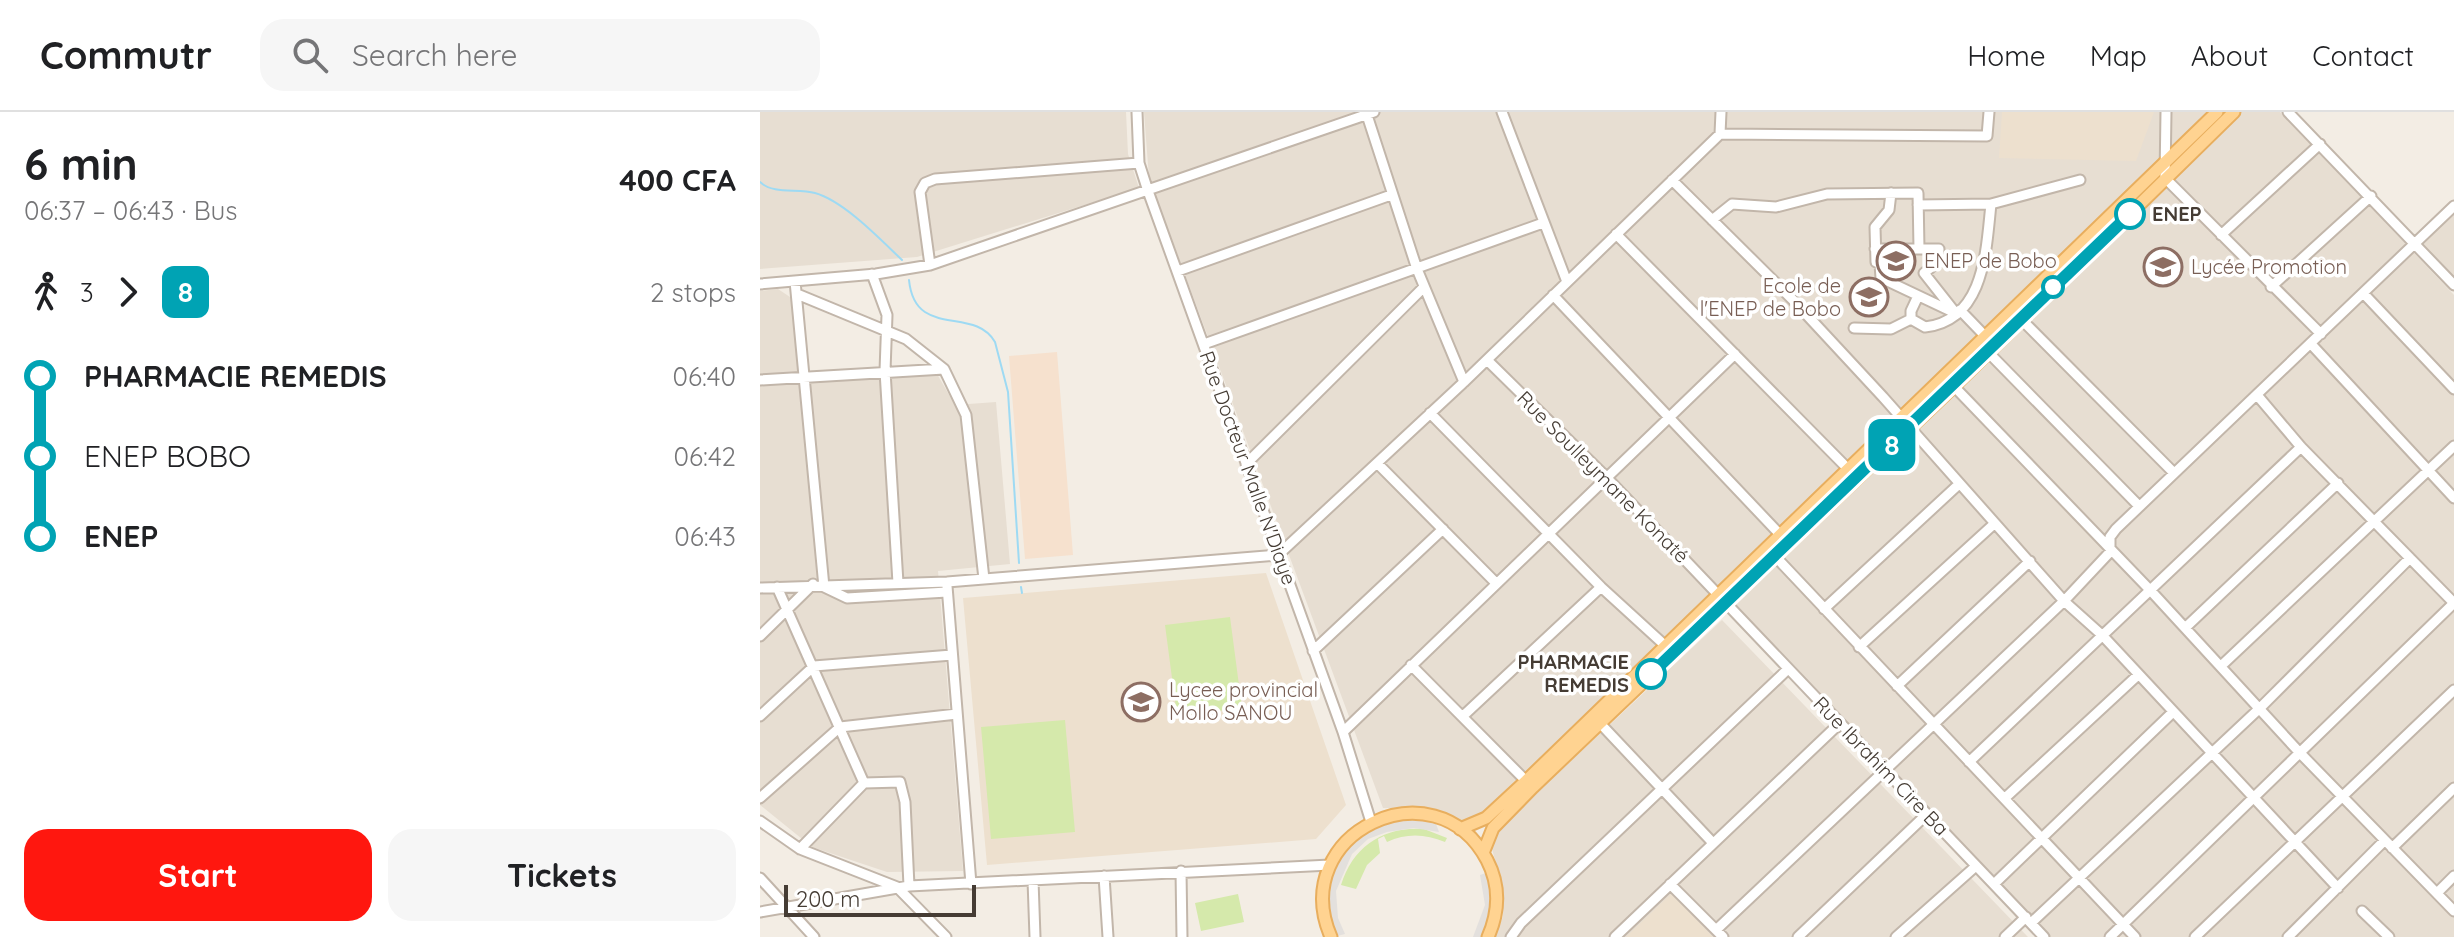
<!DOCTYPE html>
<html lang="en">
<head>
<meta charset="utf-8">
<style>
  :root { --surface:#fff; --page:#f6f6f6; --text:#202124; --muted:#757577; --line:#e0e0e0; --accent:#ff170f }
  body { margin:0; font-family:Quicksand,sans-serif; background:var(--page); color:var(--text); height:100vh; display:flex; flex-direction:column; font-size:30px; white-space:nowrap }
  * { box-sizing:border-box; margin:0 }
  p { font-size:26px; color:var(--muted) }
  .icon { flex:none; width:44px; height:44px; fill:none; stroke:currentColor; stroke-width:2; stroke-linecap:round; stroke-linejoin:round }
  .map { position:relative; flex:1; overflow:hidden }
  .drawer { display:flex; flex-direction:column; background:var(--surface); width:760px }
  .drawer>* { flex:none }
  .badge { padding:0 16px; border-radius:12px; font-size:28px; line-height:52px }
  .scale { position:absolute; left:24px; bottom:20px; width:192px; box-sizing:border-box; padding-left:8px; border:4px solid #453c34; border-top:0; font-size:22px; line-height:28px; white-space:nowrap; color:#453c34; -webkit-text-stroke:6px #fff; paint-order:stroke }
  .map>.badge { position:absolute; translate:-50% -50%; box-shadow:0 0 0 4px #fff }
  .legs { display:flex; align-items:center; gap:12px; height:88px; padding:0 24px; font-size:26px }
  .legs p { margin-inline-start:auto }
  .summary { display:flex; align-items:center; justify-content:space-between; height:136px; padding:0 24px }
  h1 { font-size:44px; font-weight:700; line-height:60px }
  .cta { display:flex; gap:16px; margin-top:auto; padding:16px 24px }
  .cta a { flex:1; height:92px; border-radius:24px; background:var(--accent); color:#fff; font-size:32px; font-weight:700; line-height:92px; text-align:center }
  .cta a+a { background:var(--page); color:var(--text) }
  ul { padding:0 24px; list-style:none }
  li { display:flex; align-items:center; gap:28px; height:80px; font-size:30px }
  li i { display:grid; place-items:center; width:12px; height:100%; margin:0 10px; background:currentColor }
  li i::after { content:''; width:20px; height:20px; margin:-10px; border:6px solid; border-radius:50%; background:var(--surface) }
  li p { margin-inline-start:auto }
  li:first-child i { background:linear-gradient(#0000 50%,currentColor 0) }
  li:last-child i { background:linear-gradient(currentColor 50%,#0000 0) }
  header { display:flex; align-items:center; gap:48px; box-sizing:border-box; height:112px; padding:0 40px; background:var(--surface); border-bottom:2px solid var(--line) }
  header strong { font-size:38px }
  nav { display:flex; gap:44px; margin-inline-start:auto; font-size:28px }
  .search { width:560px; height:72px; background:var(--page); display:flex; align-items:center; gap:20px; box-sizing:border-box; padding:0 28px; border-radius:24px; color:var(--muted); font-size:30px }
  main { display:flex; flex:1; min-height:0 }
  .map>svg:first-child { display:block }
  .residential { fill:#e7ded2 }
  .commercial { fill:#f6e1ce }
  .education { fill:#ede0ce }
  .green { fill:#d5e9ab }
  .parking { fill:#e3e0dd }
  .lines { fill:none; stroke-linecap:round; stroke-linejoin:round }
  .stream { stroke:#9edaf3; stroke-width:2 }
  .minor-casing { stroke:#c2b6aa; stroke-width:13 }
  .major-casing { stroke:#e8ae5e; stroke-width:15 }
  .minor { stroke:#fff; stroke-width:9 }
  .major { stroke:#ffd391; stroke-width:11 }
  .line-1-casing { stroke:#fff; stroke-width:18 }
  .line-1 { stroke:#00a3b4; stroke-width:12 }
  .stop-1-dot { fill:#fff; stroke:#00a3b4; stroke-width:4 }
  .labels { text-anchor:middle; stroke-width:7; stroke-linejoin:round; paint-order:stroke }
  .stop-label { font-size:20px; font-weight:bold; fill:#453c34; stroke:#fff; text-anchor:start }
  .education-label { font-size:20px; fill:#785e54; stroke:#fff; text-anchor:start }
  .street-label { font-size:20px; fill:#453c34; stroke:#fff }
</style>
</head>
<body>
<header>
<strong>Commutr</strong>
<div class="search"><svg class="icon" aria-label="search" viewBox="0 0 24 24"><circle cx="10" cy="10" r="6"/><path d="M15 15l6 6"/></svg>Search here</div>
<nav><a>Home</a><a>Map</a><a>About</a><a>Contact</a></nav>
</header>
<main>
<section class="drawer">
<div class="summary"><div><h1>6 min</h1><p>06:37 – 06:43 · Bus</p></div><b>400 CFA</b></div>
<div class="legs"><svg class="icon" aria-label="walk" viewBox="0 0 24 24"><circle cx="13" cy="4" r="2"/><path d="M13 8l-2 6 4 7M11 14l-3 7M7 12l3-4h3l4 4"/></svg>3<svg class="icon" aria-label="forward" viewBox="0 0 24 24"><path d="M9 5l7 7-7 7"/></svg><b class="badge" style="background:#00a3b4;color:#fff">8</b><p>2 stops</p></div>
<ul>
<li><i style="color:#00a3b4"></i><b>PHARMACIE REMEDIS</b><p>06:40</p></li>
<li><i style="color:#00a3b4"></i><span>ENEP BOBO</span><p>06:42</p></li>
<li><i style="color:#00a3b4"></i><b>ENEP</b><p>06:43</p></li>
</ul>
<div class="cta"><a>Start</a><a>Tickets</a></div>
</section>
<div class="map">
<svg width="1694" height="825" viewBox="0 0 1694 825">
  <rect width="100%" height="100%" fill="#f3ede4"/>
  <!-- residential -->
  <path class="residential" d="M0,0H366L368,42L379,76L157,145L0,157Z
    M384,0H1448L727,701L700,713L670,697L623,696L389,66Z
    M1481,0H1520L1694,183V825H1290L973,491Z
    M1694,100V166L1662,132Z
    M18,177L33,187L39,270L177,262L195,293L236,290L250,452L178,459L203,759L127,760L52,735L0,693V179Z
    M962,508L1268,825H734L743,805V776L730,730L740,715Z"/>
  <!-- commercial -->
  <path class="commercial" d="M297,240L313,443L265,447L249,244Z"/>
  <!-- education -->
  <path class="education" d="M1242,0H1394L1376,49L1239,46Z
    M506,461L586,693L556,727L227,753L203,486Z
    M911,782L953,825H866Z"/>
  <!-- green -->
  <path class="green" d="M470,505L482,596L417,604L405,513Z
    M305,608L315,720L231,727L221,615Z
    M664,717L687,726L685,730C665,722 647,721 627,730L624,724L618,727L620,741L607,753L596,777L581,773C593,734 624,714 664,717Z
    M478,782L484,810L441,819L435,791Z"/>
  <!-- parking -->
  <path class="parking" d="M673,704L679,720L654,716L627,720L608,727L592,742L576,779L578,806L585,822L573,825L564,801L570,753L611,710Z
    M732,759L734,767L728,825H713L725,793L720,763Z"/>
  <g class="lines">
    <!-- stream -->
    <path class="stream" d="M0,70C14,83 37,76 55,81C84,89 121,128 142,148
      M149,168C155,228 214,193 235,230L248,280L259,451
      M261,475L262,481"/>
    <!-- minor casing -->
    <g class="minor-casing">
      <path id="minor" d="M377,0L379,51L388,79L583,620L611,710
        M606,0L657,157L704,270
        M742,0L807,170
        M1406,0L1405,66L1561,222
        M1528,0L1694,173
        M960,22L961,0
        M912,68L1033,188L1123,285L1304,489L1343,524L1578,776
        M1131,81L1129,98L1115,115L1116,150L1120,152L1121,166L1197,202
        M1158,93L1231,92L1320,68
        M952,108L972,92L1016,95L1067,82L1158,81L1159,137
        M856,122L1097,366
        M1461,123L1560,32
        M1115,137H1179L1178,150L1164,161L1194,199
        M170,153L160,80L165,71L175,67L379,51
        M418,159L631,83
        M112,162L127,203L125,259L138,471
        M35,169L64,475L87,486L187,480
        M0,172L116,162L170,153L614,0
        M1511,175L1611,84
        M37,182L146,227L184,257L206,303L224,467
        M1604,182L1694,277
        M793,183L1029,432
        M1158,184L1151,199V207L1165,215C1225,208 1226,138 1231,92
        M1200,198L1226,225
        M1258,204L1414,361
        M1094,216L1131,217L1151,207
        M444,232L783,111
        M1551,232L1694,386
        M1225,237L1379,394
        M727,248L847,366L1284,825
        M1184,264L1391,479L1540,641L1694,799
        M0,268L184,257
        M1497,283L1541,335L1694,491
        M670,301L841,475L910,538
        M617,351L735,470
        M486,352L664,175
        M1012,441L1375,825
        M187,474L211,772
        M17,475L104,671
        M0,476L187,470L518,443L704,270L960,22L1227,24L1229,0
        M1064,497L1198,373
        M1425,516L1578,371
        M0,524L53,472
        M1099,535L1234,412
        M553,539L683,417
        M651,553L770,673
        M1461,554L1694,334
        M1137,574L1270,449
        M0,604L54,554L192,543
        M703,604L841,475
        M836,607L953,731
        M583,620L975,242
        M1209,650L1541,335
        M0,686L80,615L197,602
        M1245,686L1378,563
        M0,709L40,737L137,775L186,825
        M1632,736L1694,676
        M40,737L104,671L140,670L145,690L149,774
        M421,759L422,825
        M344,764L348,825
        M0,766L54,825
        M273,768L275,825
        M910,772L963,825
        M1234,772L1413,600
        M1678,780L1694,764
        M1602,799L1629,825
        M0,800L149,774L570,753
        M1271,811L1501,595L1650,446
        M956,818L1304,489L1350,440V425L1356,417L1694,94
        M751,825L761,811L1028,557
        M855,825L1080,611
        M1038,825L1167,702
        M1136,825L1216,754
        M1245,825L1266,805
        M1350,825L1694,491
        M1435,825L1694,578
        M1528,825L1624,729"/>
    </g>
    <!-- major casing -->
    <g class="major-casing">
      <path id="major" d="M700,717L726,706L766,669L1457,0
        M723,741L733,716L773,675L1193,275L1474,0
        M571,825C526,721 675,650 727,748C740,773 739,800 728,825"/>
    </g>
    <!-- minor -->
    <use href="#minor" class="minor"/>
    <!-- major -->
    <use href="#major" class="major"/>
  </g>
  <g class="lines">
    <!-- line-1 casing -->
    <g class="line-1-casing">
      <path id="line-1" d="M891,562L1370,102"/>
    </g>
    <!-- line-1 -->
    <use href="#line-1" class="line-1"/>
  </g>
  <!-- icons -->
  <defs>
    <g id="university-ring" transform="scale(2)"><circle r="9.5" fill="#fff" stroke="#8d6e63" stroke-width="1.5"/><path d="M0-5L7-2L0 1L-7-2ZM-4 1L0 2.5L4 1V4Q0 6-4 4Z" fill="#8d6e63"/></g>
    <g id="school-ring" transform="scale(2)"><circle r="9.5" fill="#fff" stroke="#8d6e63" stroke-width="1.5"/><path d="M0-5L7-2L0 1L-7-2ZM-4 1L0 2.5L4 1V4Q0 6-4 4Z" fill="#8d6e63"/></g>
  </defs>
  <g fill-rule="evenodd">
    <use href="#university-ring" x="1136" y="149"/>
    <use href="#university-ring" x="1403" y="155"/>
    <use href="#school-ring" x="1109" y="185"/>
    <use href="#school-ring" x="381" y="590"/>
  </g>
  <!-- markers -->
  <g class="stop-1-dot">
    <circle cx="1370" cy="102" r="14"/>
    <circle cx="1293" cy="175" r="10"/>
    <circle cx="891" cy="562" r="14"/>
  </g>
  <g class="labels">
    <!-- stop labels -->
    <g class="stop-label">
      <text x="1392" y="109">ENEP</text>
      <text x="869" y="557" text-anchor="end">PHARMACIE<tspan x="869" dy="23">REMEDIS</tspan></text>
    </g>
    <!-- education labels -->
    <g class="education-label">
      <text x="1164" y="156">ENEP de Bobo</text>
      <text x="1431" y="162">Lycée Promotion</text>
      <text x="1081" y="181" text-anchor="end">Ecole de<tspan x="1081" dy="23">l'ENEP de Bobo</tspan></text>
      <text x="409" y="585">Lycee provincial<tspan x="409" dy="23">Mollo SANOU</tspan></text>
    </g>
    <!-- street labels -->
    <g class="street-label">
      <text transform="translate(488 356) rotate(70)" y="7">Rue Docteur Malle N'Diaye</text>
      <text transform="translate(843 365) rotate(45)" y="7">Rue Soulleymane Konaté</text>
      <text transform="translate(1121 654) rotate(46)" y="7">Rue Ibrahim Cire Ba</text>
    </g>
  </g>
</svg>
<div class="scale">200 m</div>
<b class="badge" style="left:1132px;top:333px;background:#00a3b4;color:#fff">8</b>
</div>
</main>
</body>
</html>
